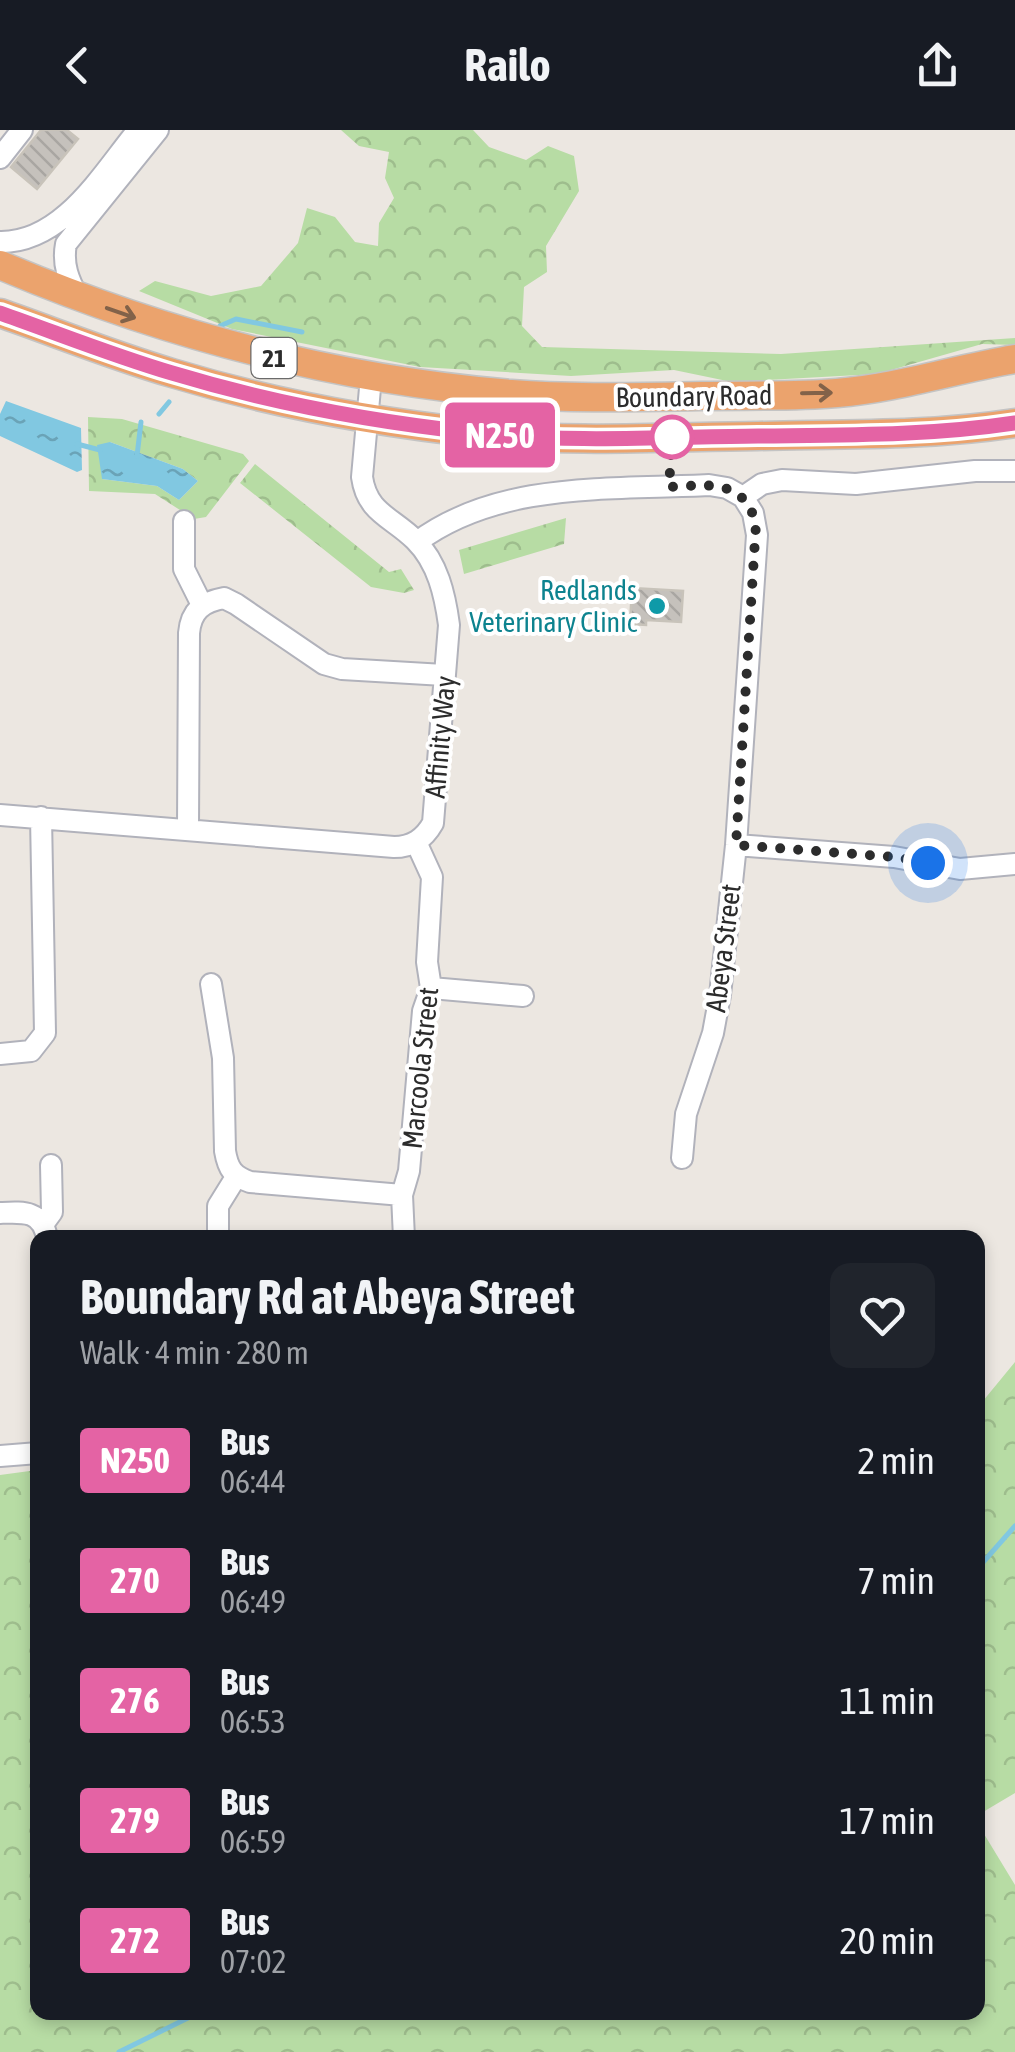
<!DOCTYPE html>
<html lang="en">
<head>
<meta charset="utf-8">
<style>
  :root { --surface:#171b24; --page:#20242c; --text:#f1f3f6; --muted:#9ea1a6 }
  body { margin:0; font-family:"Asap Condensed",sans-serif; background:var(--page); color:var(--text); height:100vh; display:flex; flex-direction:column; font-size:38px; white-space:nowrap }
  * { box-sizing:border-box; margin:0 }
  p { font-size:32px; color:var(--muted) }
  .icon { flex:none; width:55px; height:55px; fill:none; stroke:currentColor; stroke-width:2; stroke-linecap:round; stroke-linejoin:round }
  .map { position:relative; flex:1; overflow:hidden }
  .details { position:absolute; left:30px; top:1100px; width:955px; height:790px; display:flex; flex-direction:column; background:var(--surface); border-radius:20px; box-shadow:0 5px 15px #0003 }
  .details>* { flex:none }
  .badge { padding:0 20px; border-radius:8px; font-size:35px; line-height:65px }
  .you { position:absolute; width:50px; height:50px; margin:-25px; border:8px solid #fff; border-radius:50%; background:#1a73e8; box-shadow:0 0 0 15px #1a73e833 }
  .map>.badge { position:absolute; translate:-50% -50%; box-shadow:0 0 0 5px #fff }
  .round { display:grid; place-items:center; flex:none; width:105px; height:105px; border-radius:20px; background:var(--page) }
  .headline { display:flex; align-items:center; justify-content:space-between; height:170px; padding:0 50px }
  h1 { font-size:48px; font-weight:700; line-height:75px }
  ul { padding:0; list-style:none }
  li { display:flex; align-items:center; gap:30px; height:120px; padding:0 50px }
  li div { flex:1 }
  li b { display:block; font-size:38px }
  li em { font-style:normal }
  li .badge { min-width:110px; font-weight:700; text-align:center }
  header { display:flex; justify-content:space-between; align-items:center; height:130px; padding:0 50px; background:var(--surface); font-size:45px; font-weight:700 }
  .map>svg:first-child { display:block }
  .forest { fill:url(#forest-crowns); fill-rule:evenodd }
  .water { fill:url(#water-ripples) }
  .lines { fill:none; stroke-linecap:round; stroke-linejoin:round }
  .stream { stroke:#81c8e1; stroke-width:5 }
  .building { fill:url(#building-back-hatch); stroke:#c8c3ba; stroke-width:2.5 }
  .minor-casing { stroke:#b1b2bb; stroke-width:24 }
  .highway-casing { stroke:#c4c4c4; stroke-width:31 }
  .minor { stroke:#fff; stroke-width:20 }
  .highway { stroke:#eba36d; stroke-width:28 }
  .oneway { stroke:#826249 }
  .line-casing { stroke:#fff; stroke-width:22 }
  .line { stroke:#e463a4; stroke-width:15 }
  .walk { stroke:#2c2c2c; stroke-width:10; stroke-dasharray:0 18 }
  .stop-dot { fill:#fff; stroke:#e463a4; stroke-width:5 }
  .culture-dot { fill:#0f9aa8; stroke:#fff; stroke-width:4 }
  .labels { text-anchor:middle; stroke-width:8; stroke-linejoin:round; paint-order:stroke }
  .shield { fill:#fff; stroke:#6b6b6b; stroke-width:2.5 }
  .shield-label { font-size:25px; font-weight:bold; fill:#2c2c2c }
  .street-label { font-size:28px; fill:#2c2c2c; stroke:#fff }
  .culture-label { font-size:28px; fill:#0d838f; stroke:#fff; text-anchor:end }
</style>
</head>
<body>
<header><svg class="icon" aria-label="back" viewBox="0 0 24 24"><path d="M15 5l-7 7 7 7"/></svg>Railo<svg class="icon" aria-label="share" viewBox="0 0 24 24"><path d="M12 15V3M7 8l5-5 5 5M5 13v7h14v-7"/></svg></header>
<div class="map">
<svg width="1015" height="1922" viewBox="0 0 1015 1922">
  <defs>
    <pattern id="forest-crowns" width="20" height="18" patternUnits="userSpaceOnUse" patternTransform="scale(2.5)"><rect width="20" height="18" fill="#b7dca4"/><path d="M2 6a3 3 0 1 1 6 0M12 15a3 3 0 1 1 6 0" fill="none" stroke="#9ebd8d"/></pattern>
    <pattern id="water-ripples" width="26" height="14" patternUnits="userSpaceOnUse" patternTransform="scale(2.5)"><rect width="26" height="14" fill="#81c8e1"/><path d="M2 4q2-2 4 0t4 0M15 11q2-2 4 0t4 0" fill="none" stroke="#6aa3b7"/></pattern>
    <pattern id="building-back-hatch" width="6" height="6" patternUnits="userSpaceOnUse" patternTransform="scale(2.5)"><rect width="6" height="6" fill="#c5c1bc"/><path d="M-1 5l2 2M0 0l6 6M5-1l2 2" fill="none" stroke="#a9a6a2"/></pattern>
  </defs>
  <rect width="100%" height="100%" fill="#ece7e1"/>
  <!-- forest -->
  <path class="forest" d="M341,0H473L489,17L526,30L548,16L574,26L579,61L546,116L547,142L524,157L522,196L542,217L781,224L1015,208V215L982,214L877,244L732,252L674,240L571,246L420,237L232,199L139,161L155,151L211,166L261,156L298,113L307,78L335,87L355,112L378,116L379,93L394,68L385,48L389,22L359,16Z
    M88,287L122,289L243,324L249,331L206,387L194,389L155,364L89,361ZM110,312L183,339L198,351L179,370L157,356L102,349Z
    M255,334L389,442L401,439L414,460L404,463L371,457L240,353Z
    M566,388L564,414L464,444L459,420Z
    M1015,1232V1663L978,1685V1277Z
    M37,1340L38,1882H978V1694L1015,1755V1922H0V1345Z"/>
  <!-- water -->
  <path class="water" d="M6,271L81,298L82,340L77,342L0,306V284Z
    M110,312L183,339L198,351L179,370L157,356L102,349L97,315Z"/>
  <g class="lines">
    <!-- stream -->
    <path class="stream" d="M220,196L236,189L302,202
      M159,284L169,272
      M77,314L100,320
      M137,326L141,292
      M978,1438L1015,1396
      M119,1922L200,1882"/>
  </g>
  <!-- building -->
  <path class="building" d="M41,0H67L78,9L37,59L11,37Z
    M632,458L683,461L681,492L646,490V495L630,494Z"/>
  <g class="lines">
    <!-- minor casing -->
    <g class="minor-casing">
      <path id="minor" d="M0,28L22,0
        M0,112C63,113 103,42 138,0
        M78,168C69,150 62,135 66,114L158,0
        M184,391V439L202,475
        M417,412C499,351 611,360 709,355L727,358L743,367L762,354L782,350L856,354L975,341H1015
        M0,685L394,717C412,717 424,709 433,693L449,495C445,465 438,433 415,410C392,387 367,383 362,347L371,247
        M188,698L189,503C191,481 202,472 224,468L236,474L324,534L342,539L444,545
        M736,715L894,727L960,739L1015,734
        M211,854L223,928L225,1021C228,1039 233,1046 250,1052L402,1065
        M431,858L523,866
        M0,924L31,921L45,903L41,687
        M682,1028L686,984L713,903L720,865L736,715L757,405L753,383L743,367
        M0,1083C23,1082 42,1080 47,1108
        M44,1093L52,1082L51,1035
        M218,1108V1076L236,1047
        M404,1108L402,1065L409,1041L423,881L431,858L427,832L432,747L416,712
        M0,1326L38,1323"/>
    </g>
    <!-- highway casing -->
    <g class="highway-casing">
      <path id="highway" d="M0,135C165,205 333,249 511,264C574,269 637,267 701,266C746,265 792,267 837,263C898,258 955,239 1015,229
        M0,183C57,203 114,226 172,243C271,273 374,292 477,303C570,313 664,307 758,306C843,304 930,306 1015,293"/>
    </g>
    <!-- minor -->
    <use href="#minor" class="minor"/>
    <!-- highway -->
    <use href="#highway" class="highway"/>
  </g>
  <!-- one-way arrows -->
  <defs><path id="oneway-shaft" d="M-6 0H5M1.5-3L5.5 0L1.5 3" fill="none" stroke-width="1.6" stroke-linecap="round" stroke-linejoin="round" transform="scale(2.5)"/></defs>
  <g class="oneway">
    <use href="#oneway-shaft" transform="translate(121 183) rotate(19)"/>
    <use href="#oneway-shaft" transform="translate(817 263) rotate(-1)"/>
  </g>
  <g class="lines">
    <!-- line casing -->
    <g class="line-casing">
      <path id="line" d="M0,183C57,203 114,226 172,243C271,273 374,292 477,303C570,313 664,307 758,306C843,305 930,306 1015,293"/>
    </g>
    <!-- line -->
    <use href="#line" class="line"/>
    <!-- walk -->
    <path class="walk" d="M672,307L669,357C707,355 744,348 756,394L736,715L894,727L928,733"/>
  </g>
  <!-- markers -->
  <circle class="stop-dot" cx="672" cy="307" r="20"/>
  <circle class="culture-dot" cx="657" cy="476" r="10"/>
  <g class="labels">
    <!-- shield labels -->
    <rect class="shield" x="251.5" y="208" width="45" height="40" rx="8"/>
    <g class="shield-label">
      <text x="274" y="237">21</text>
    </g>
    <!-- street labels -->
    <g class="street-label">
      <text transform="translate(694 266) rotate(-1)" y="10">Boundary Road</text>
      <text transform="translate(440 607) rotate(-85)" y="10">Affinity Way</text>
      <text transform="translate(723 818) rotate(-83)" y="10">Abeya Street</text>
      <text transform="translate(420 938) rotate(-84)" y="10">Marcoola Street</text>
    </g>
    <!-- culture labels -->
    <g class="culture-label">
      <text x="637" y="470">Redlands<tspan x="637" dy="32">Veterinary Clinic</tspan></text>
    </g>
  </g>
</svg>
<div class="you" style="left:928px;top:733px"></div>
<b class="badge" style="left:500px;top:305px;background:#e463a4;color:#fff">N250</b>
<section class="details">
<div class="headline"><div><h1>Boundary Rd at Abeya Street</h1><p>Walk · 4 min · 280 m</p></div><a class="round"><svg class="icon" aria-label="heart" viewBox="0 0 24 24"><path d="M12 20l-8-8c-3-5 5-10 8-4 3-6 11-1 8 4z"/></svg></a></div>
<ul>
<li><span class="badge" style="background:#e463a4;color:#fff">N250</span><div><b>Bus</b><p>06:44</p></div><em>2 min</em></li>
<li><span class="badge" style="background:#e463a4;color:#fff">270</span><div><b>Bus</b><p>06:49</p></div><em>7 min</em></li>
<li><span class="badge" style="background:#e463a4;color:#fff">276</span><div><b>Bus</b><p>06:53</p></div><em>11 min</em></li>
<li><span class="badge" style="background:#e463a4;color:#fff">279</span><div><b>Bus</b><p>06:59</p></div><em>17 min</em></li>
<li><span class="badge" style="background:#e463a4;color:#fff">272</span><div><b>Bus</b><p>07:02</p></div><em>20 min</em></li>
</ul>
</section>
</div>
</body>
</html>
